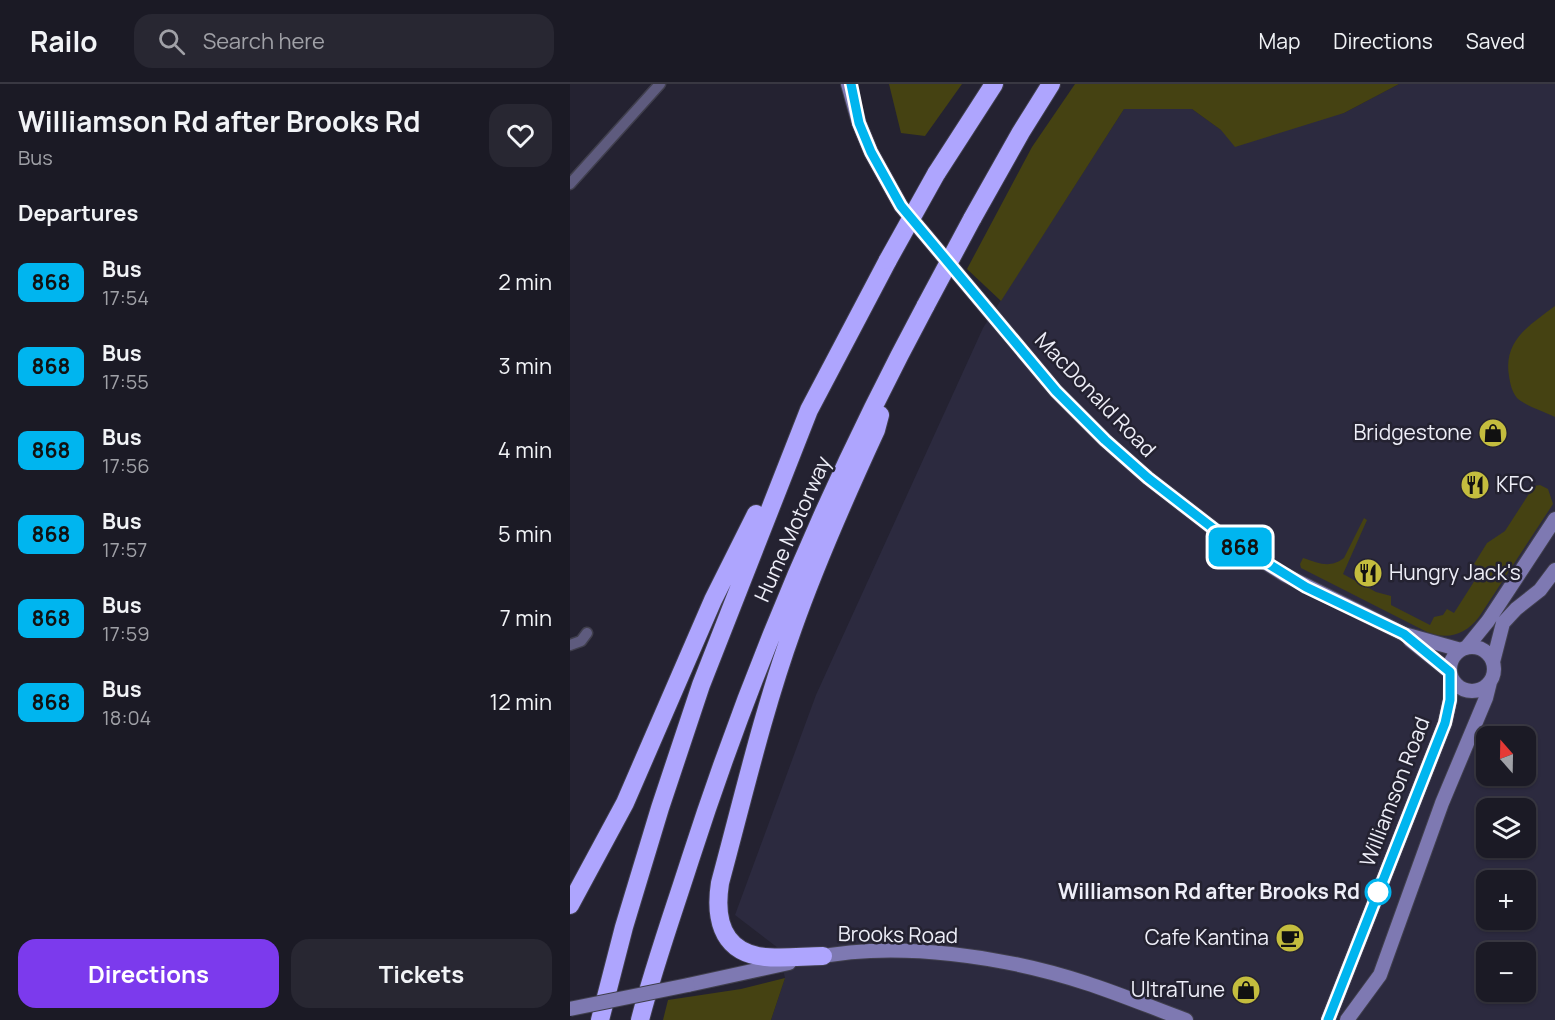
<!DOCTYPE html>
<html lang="en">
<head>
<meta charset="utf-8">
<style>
  :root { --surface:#1b1a25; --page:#282732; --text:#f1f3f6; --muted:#a0a1a7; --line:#393842; --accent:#7c3aed }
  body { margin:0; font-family:Manrope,sans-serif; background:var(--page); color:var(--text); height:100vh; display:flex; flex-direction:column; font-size:22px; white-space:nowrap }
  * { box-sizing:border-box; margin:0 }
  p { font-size:20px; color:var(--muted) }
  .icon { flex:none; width:33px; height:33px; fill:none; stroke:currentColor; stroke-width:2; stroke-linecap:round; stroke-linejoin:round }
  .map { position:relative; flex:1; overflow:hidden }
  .side { display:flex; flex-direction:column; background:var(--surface); width:570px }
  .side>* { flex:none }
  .badge { padding:0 12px; border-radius:9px; font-size:21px; line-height:39px }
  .needle { width:39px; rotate:340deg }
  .buttons { position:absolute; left:906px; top:642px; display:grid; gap:12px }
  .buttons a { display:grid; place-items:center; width:60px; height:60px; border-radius:12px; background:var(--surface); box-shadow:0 2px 4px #0004,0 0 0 2px var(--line); font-size:30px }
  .map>.badge { position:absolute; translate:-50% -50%; box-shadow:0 0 0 3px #fff }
  h2 { padding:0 18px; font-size:22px; line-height:54px }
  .round { display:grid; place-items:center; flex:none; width:63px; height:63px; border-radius:18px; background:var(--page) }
  .headline { display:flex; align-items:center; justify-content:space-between; height:102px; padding:0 18px }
  h1 { font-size:28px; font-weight:700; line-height:45px }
  .primary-button { display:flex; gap:12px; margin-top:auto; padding:12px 18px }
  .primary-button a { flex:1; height:69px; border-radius:18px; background:var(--accent); color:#fff; font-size:24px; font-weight:700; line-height:69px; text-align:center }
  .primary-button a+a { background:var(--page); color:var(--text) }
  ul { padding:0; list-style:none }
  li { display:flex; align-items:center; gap:18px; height:84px; padding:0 18px }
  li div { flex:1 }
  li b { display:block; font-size:22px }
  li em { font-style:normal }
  li .badge { min-width:66px; font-weight:700; text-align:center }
  header { display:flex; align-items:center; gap:36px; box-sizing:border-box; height:84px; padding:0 30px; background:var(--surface); border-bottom:2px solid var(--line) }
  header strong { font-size:28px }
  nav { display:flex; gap:33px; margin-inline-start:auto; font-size:21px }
  .search { width:420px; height:54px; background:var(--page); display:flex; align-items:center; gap:15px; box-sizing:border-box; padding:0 21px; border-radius:18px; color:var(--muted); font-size:22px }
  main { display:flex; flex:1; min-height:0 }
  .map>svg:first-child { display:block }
  .built { fill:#2c2a3f; fill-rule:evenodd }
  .green { fill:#454212 }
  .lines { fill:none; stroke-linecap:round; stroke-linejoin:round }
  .street-casing { stroke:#403f4d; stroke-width:13 }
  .secondary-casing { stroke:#403f4d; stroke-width:16 }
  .highway-casing { stroke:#403f4d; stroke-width:20 }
  .street { stroke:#5e5b7e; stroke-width:10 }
  .secondary { stroke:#7e79b2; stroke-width:14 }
  .highway { stroke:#aea5fe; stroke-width:18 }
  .secondary-bridge-casing { stroke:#403f4d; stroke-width:16; stroke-linecap:butt }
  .highway-bridge-casing { stroke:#403f4d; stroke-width:20; stroke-linecap:butt }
  .secondary-bridge { stroke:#7e79b2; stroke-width:14 }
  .highway-bridge { stroke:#aea5fe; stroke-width:18 }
  .line-casing { stroke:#fff; stroke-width:14 }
  .line { stroke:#00b5ef; stroke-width:9 }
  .stop-dot { fill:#fff; stroke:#00b5ef; stroke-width:3 }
  .labels { text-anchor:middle; stroke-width:5; stroke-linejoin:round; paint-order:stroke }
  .street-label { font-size:21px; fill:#eeeef8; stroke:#242231 }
  .poi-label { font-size:21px; fill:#eeeef8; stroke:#242231; text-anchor:end }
  .stop-label { font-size:21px; font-weight:bold; fill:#eeeef8; stroke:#242231; text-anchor:end }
</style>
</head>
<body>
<header>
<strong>Railo</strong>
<div class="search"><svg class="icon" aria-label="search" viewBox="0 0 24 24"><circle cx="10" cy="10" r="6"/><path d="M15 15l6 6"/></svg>Search here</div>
<nav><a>Map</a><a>Directions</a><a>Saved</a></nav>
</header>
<main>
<section class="side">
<div class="headline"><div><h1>Williamson Rd after Brooks Rd</h1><p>Bus</p></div><a class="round"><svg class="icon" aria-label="heart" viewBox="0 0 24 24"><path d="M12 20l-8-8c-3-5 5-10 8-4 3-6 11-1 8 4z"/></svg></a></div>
<h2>Departures</h2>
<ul>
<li><span class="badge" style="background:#00b5ef;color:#111">868</span><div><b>Bus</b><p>17:54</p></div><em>2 min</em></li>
<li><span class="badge" style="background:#00b5ef;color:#111">868</span><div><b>Bus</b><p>17:55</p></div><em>3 min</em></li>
<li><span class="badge" style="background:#00b5ef;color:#111">868</span><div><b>Bus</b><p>17:56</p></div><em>4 min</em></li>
<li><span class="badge" style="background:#00b5ef;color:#111">868</span><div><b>Bus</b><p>17:57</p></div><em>5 min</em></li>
<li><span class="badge" style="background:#00b5ef;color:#111">868</span><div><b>Bus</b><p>17:59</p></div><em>7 min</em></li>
<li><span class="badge" style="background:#00b5ef;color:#111">868</span><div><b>Bus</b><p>18:04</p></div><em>12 min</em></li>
</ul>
<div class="primary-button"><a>Directions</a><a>Tickets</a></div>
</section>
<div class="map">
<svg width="985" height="936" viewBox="0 0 985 936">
  <rect width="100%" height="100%" fill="#242231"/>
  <!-- built -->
  <path class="built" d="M829,0H985V936H201L215,894L208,864L165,831L246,611L413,244L554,25H622L651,46L774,29ZM916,652H956V692H916ZM916,724H956V764H916ZM916,796H956V836H916ZM916,868H956V908H916Z"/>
  <!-- green -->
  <path class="green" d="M319,0H392L355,52L331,49Z
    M505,0H829L774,29L665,63L651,46L622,25H554L431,217L397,185L462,63Z
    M985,222V333C975,328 954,321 947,314C942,308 940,299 939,292C933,256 960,241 985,222Z
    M970,401L978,405L983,420L909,533C895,551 878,556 857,548L731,484L730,480L733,474C749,479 759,485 774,474L794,434L797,436L773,490L806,508L821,512V521L860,541L864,533L873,531L877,525L884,529L912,485L904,480L917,459L935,447L964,402Z
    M215,894L201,936H93L98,916L171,905Z"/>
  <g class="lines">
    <!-- street casing -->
    <g class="street-casing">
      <path id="street" d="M0,100L90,0
        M0,561L11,557L17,549"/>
    </g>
    <!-- secondary casing -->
    <g class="secondary-casing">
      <path id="secondary" d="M278,0L289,39L301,68L331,122L486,307L535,356L578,394L653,452L715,491L834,550L891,566
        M840,556L880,588
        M880 585a22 22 0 1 1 44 0a22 22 0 1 1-44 0Z
        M896,564L918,537L985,435
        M923,578L933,539L946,525L970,506L985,486
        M244,874C327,856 437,873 516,899C550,910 583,924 616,936
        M118,901L219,879
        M758,936L875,639L880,616L881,593
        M777,936L810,891L872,719L916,614L920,598"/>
    </g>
    <!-- highway casing -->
    <g class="highway-casing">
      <path id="highway" d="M366,90L424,0
        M402,135L451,48L481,0
        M0,821L55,719L143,516L186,430
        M253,872C233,872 208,876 188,872C150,865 145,831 150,799C173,714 193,627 223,544C247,476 276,411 306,346L310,331
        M30,936L54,843L90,724L131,601L239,326L318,176
        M70,936C84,882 103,829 120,776C182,584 261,398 356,221"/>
    </g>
    <!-- street -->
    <use href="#street" class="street"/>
    <!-- secondary -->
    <use href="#secondary" class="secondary"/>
    <!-- highway -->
    <use href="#highway" class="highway"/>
    <!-- secondary-bridge casing -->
    <g class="secondary-bridge-casing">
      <path id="secondary-bridge" d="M0,925L118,901"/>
    </g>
    <!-- highway-bridge casing -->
    <g class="highway-bridge-casing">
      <path id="highway-bridge" d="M318,176L366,90
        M356,221L402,135"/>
    </g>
    <!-- secondary-bridge -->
    <use href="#secondary-bridge" class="secondary-bridge"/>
    <!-- highway-bridge -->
    <use href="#highway-bridge" class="highway-bridge"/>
  </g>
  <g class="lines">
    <!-- line casing -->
    <g class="line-casing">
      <path id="line" d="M281,0L289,39L301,68L331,122L486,307L535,356L578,394L653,452L736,503L834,550L880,588V616L875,639L758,936"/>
    </g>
    <!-- line -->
    <use href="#line" class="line"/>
  </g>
  <!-- icons -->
  <defs>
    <g id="shop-disc" transform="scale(1.5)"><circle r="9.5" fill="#c4bd3e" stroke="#242231"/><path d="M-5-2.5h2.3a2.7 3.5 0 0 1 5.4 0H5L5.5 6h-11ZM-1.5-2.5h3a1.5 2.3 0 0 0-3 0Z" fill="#111"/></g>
    <g id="restaurant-disc" transform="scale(1.5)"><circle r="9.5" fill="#c4bd3e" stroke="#242231"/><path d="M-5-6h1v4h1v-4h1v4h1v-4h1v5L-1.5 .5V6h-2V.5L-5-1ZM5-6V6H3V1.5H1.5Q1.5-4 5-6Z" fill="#111"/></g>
    <g id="cafe-disc" transform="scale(1.5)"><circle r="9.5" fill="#c4bd3e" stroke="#242231"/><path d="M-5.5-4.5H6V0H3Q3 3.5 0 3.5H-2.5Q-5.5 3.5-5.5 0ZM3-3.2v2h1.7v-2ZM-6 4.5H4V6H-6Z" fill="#111"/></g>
  </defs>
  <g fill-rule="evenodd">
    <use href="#shop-disc" x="923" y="349"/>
    <use href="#restaurant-disc" x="905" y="401"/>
    <use href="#restaurant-disc" x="798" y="489"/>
    <use href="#cafe-disc" x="720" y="854"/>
    <use href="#shop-disc" x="676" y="906"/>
  </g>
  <!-- markers -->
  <circle class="stop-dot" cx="808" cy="808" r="12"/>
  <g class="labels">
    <!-- street labels -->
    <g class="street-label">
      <text transform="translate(525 311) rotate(46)" y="7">MacDonald Road</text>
      <text transform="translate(223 445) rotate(-66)" y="7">Hume Motorway</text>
      <text transform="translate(825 708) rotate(-69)" y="7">Williamson Road</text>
      <text transform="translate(328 851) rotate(1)" y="7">Brooks Road</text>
    </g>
    <!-- poi labels -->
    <g class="poi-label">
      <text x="902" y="356">Bridgestone</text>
      <text x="926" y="408" text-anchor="start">KFC</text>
      <text x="819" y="496" text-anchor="start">Hungry Jack's</text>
      <text x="699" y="861">Cafe Kantina</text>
      <text x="655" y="913">UltraTune</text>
    </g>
    <!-- stop labels -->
    <g class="stop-label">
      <text x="790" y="815">Williamson Rd after Brooks Rd</text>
    </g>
  </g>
</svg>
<div class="buttons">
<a><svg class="needle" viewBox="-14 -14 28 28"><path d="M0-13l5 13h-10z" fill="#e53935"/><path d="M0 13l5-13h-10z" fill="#a0a1a7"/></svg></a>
<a><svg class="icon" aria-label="layers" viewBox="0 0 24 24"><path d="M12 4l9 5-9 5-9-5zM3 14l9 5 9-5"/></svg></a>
<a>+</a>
<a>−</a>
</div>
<b class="badge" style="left:670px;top:463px;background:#00b5ef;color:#111">868</b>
</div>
</main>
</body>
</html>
